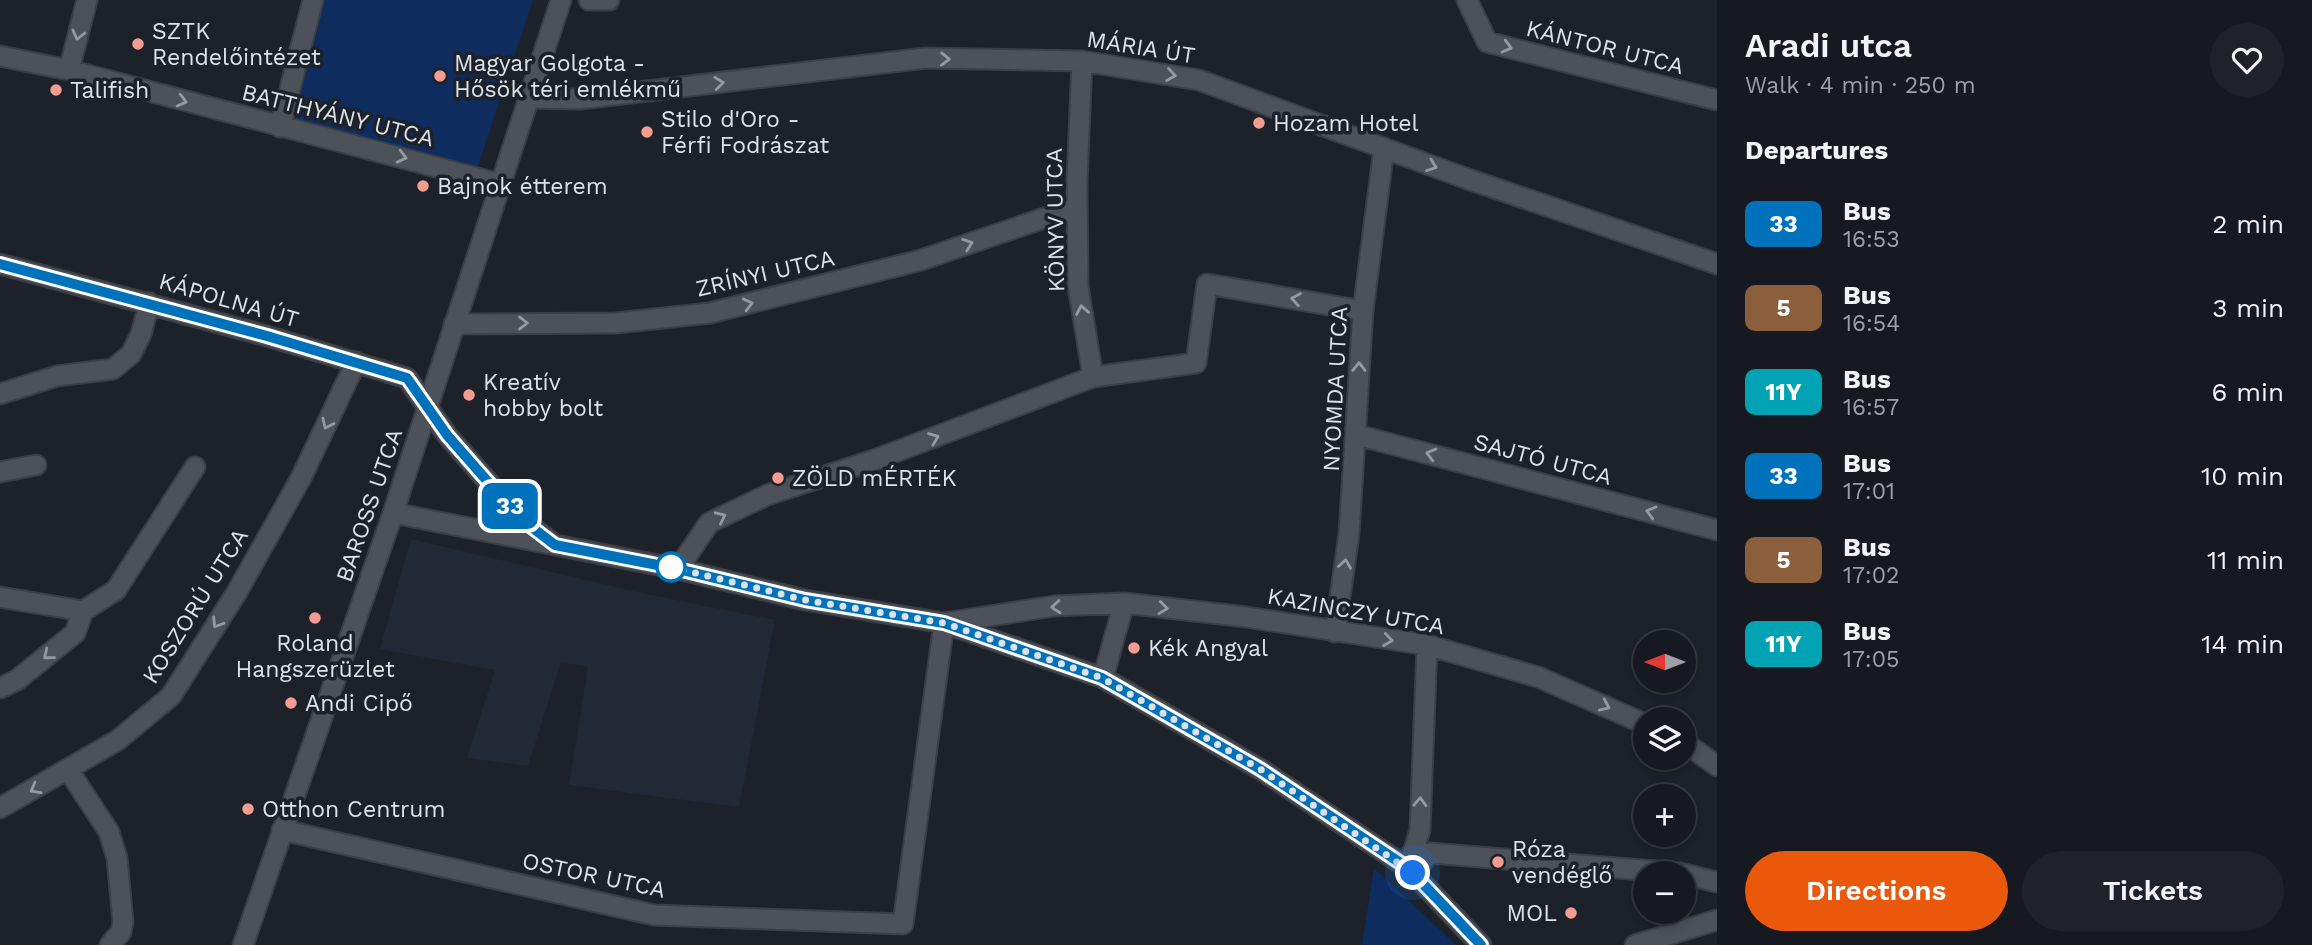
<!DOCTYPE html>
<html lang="en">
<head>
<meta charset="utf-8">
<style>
  :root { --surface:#16191f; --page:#1f2228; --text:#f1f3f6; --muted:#9ea0a4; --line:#35383d; --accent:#ea580c }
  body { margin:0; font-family:"Work Sans",sans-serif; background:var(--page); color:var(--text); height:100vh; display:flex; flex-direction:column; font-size:26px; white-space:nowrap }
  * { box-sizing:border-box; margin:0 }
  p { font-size:23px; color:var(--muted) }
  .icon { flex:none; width:38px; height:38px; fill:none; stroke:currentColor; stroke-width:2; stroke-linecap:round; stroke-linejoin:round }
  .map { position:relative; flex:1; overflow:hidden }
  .details { display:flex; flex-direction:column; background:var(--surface); width:595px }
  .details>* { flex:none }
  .badge { padding:0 14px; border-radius:10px; font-size:24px; line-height:46px }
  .needle { width:46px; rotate:270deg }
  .buttons { position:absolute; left:1633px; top:630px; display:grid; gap:14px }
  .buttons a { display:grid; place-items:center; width:63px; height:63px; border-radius:50%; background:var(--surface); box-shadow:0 4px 10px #0003,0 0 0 2px var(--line); font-size:35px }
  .you { position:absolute; width:35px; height:35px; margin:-18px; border:5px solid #fff; border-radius:50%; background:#1a73e8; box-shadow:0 0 0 10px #1a73e833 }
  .map>.badge { position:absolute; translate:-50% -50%; box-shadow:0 0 0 4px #fff }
  h2 { padding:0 28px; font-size:26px; line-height:63px }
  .round { display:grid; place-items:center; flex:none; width:74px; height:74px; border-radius:37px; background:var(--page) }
  .summary { display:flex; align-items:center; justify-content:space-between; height:119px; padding:0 28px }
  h1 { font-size:33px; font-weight:600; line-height:52px }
  .cta { display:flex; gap:14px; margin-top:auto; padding:14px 28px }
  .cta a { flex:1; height:80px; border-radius:42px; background:var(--accent); color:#fff; font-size:28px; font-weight:600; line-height:80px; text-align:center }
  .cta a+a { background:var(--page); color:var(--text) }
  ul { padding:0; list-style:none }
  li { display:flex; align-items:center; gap:21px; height:84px; padding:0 28px }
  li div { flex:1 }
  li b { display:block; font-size:26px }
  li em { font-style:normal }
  li .badge { min-width:77px; font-weight:700; text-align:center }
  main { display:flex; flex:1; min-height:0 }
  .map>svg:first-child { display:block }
  .built { fill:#222936 }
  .green { fill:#0e2c5e }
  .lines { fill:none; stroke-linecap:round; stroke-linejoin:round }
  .minor-casing { stroke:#3b3e44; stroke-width:23 }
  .tertiary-casing { stroke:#3b3e44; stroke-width:23 }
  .minor { stroke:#4c515a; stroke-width:19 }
  .tertiary { stroke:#4c515a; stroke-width:19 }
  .oneway { stroke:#9599a0 }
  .line-casing { stroke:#fff; stroke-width:16 }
  .line { stroke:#0072bc; stroke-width:10 }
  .walk { stroke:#dee1e6; stroke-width:7; stroke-dasharray:0 12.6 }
  .poi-dot { fill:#f59c92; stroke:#1d2129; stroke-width:2.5 }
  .stop-dot { fill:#fff; stroke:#0072bc; stroke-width:3.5 }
  .labels { text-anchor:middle; stroke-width:7; stroke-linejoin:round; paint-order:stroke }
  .poi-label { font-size:23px; fill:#dee1e6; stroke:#1d2129; text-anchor:start }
  .street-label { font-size:23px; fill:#dee1e6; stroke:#1d2129 }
</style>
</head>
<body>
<main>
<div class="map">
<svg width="1717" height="945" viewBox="0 0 1717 945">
  <rect width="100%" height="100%" fill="#1d2129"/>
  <!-- built -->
  <path class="built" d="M411,539L646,594L775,620L739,807L569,785L588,667L561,662L528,766L467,758L495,670L380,649Z"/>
  <!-- green -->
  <path class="green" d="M313,0H533L475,175L280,127Z
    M1374,868L1456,945H1362Z"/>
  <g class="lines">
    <!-- minor casing -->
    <g class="minor-casing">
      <path id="minor" d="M589,0H609
        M1467,0L1487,42L1717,100
        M0,56L69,70L500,184
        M1082,61L1077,182L1078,286L1093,377
        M69,70L87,0
        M529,98L580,99L926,58L1082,61L1199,80L1465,178L1717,264
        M280,127L313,0
        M0,264L267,336L407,378L447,435L489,483L521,519L551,542
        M454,324L616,323L710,313L921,260L1077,207
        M0,394L57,376L113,369L131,354L141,334L149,303
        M1357,435L1717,530
        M0,472L36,465
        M393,513L678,569L805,600L944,623L1103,678L1260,769L1408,868L1481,945
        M678,569L709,523L767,495L874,460L1093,377L1196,363L1207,284L1363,311
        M0,597L83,611
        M1335,632L1349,534L1363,311L1384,148
        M1103,678L1124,603L1246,617L1427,645L1538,677L1645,724
        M0,688L17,680L75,633L83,611L116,590L195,467
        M1684,742L1717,766
        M69,771L109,832L117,858L123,922L121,932L110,945
        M0,808L118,740L171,696L237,592L301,478L356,362
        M282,830L654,915L903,924L944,623L1055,606L1124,603
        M1408,868L1420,830L1427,645
        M1413,873L1430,853L1680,873
        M1684,874L1717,882
        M1635,945L1717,920"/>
    </g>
    <!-- tertiary casing -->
    <g class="tertiary-casing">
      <path id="tertiary" d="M243,945L393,513L561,0"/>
    </g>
    <!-- minor -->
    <use href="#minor" class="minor"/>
    <!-- tertiary -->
    <use href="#tertiary" class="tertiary"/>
  </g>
  <!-- one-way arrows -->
  <defs><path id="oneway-chevron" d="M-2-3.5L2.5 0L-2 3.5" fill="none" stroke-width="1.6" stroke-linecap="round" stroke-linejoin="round" transform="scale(1.75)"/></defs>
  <g class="oneway">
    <use href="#oneway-chevron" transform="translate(78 35) rotate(104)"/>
    <use href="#oneway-chevron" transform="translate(1507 47) rotate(15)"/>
    <use href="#oneway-chevron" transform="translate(945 59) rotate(1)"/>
    <use href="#oneway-chevron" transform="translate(1171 75) rotate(9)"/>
    <use href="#oneway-chevron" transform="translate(719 83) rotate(-7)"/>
    <use href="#oneway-chevron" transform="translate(182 101) rotate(15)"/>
    <use href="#oneway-chevron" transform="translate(402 157) rotate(14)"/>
    <use href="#oneway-chevron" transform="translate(1432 166) rotate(20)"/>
    <use href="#oneway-chevron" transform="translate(968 244) rotate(-19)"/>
    <use href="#oneway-chevron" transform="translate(1296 299) rotate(-170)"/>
    <use href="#oneway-chevron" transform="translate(748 304) rotate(-14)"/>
    <use href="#oneway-chevron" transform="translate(1082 310) rotate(-100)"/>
    <use href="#oneway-chevron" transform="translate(523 323)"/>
    <use href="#oneway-chevron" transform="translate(1359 367) rotate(-89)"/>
    <use href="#oneway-chevron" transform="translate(327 424) rotate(115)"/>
    <use href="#oneway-chevron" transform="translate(934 438) rotate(-21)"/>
    <use href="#oneway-chevron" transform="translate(1431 454) rotate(-165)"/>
    <use href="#oneway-chevron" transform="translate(1651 512) rotate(-165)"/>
    <use href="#oneway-chevron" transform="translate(721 517) rotate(-25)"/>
    <use href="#oneway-chevron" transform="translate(1345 564) rotate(-82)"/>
    <use href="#oneway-chevron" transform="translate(1056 607) rotate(175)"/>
    <use href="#oneway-chevron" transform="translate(1163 608) rotate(7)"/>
    <use href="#oneway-chevron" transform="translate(217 623) rotate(122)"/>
    <use href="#oneway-chevron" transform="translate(1388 640) rotate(8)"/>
    <use href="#oneway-chevron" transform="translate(48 655) rotate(141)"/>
    <use href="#oneway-chevron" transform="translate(1605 706) rotate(24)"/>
    <use href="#oneway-chevron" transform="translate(35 789) rotate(151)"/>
    <use href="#oneway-chevron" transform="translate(1420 802) rotate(-88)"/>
  </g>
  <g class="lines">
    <!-- line casing -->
    <g class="line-casing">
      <path id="line" d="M0,264L267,336L407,378L447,435L489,483L521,519L555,545L678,569L805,600L944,623L1102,678L1260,769L1408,868L1481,945"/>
    </g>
    <!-- line -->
    <use href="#line" class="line"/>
    <!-- walk -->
    <path class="walk" d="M671,567L805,600L944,623L1102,678L1260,769L1413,873"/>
  </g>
  <!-- markers -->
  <g class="poi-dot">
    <circle cx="138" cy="44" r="7"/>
    <circle cx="440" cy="76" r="7"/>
    <circle cx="56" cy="90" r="7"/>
    <circle cx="1259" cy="123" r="7"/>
    <circle cx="647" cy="132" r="7"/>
    <circle cx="423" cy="186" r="7"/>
    <circle cx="469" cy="395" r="7"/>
    <circle cx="778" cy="478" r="7"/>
    <circle cx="315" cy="618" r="7"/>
    <circle cx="1134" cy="648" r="7"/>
    <circle cx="291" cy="703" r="7"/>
    <circle cx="248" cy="809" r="7"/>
    <circle cx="1498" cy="862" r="7"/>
    <circle cx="1571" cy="913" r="7"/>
  </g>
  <circle class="stop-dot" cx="671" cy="567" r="14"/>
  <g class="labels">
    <!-- poi labels -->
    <g class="poi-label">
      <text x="152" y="39">SZTK<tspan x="152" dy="26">Rendelőintézet</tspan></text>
      <text x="454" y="71">Magyar Golgota -<tspan x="454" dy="26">Hősök téri emlékmű</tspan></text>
      <text x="70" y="98">Talifish</text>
      <text x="661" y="127">Stilo d'Oro -<tspan x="661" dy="26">Férfi Fodrászat</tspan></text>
      <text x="1273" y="131">Hozam Hotel</text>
      <text x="437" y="194">Bajnok étterem</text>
      <text x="483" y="390">Kreatív<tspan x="483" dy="26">hobby bolt</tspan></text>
      <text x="792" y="486">ZÖLD mÉRTÉK</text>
      <text x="315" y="651" text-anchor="middle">Roland<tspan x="315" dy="26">Hangszerüzlet</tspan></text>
      <text x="1148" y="656">Kék Angyal</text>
      <text x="305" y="711">Andi Cipő</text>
      <text x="262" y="817">Otthon Centrum</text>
      <text x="1512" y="857">Róza<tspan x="1512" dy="26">vendéglő</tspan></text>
      <text x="1557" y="921" text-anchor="end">MOL</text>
    </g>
    <!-- street labels -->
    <g class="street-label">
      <text transform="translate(1141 47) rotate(9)" y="8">MÁRIA ÚT</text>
      <text transform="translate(1605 47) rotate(14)" y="8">KÁNTOR UTCA</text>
      <text transform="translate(338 115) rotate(14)" y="8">BATTHYÁNY UTCA</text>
      <text transform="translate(1055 220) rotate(-91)" y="8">KÖNYV UTCA</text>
      <text transform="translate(765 273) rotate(-13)" y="8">ZRÍNYI UTCA</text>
      <text transform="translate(229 300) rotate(16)" y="8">KÁPOLNA ÚT</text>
      <text transform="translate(1335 389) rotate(-87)" y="8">NYOMDA UTCA</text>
      <text transform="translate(1543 459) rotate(15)" y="8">SAJTÓ UTCA</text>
      <text transform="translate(369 505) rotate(-71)" y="8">BAROSS UTCA</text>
      <text transform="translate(195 606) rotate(-58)" y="8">KOSZORÚ UTCA</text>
      <text transform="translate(1356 611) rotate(10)" y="8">KAZINCZY UTCA</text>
      <text transform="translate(594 875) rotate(12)" y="8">OSTOR UTCA</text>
    </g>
  </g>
</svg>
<div class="buttons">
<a><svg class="needle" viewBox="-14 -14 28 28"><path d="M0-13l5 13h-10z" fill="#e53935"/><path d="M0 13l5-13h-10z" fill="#9ea0a4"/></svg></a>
<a><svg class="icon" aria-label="layers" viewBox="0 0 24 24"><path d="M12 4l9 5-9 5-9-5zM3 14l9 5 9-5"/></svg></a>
<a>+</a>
<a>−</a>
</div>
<div class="you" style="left:1413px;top:873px"></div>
<b class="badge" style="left:510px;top:506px;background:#0072bc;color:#fff">33</b>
</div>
<section class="details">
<div class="summary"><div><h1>Aradi utca</h1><p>Walk · 4 min · 250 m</p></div><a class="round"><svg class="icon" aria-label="heart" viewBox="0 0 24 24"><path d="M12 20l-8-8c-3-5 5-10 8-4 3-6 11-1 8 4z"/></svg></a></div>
<h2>Departures</h2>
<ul>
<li><span class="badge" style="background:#0072bc;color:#fff">33</span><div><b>Bus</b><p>16:53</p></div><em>2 min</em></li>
<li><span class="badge" style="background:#8b5e3c;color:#fff">5</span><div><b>Bus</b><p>16:54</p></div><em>3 min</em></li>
<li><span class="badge" style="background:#00a3b4;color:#fff">11Y</span><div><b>Bus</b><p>16:57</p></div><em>6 min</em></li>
<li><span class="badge" style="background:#0072bc;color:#fff">33</span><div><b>Bus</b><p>17:01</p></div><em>10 min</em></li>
<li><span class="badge" style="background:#8b5e3c;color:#fff">5</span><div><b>Bus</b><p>17:02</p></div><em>11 min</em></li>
<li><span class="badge" style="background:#00a3b4;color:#fff">11Y</span><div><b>Bus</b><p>17:05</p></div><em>14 min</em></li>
</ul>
<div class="cta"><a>Directions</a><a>Tickets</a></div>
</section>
</main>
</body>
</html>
